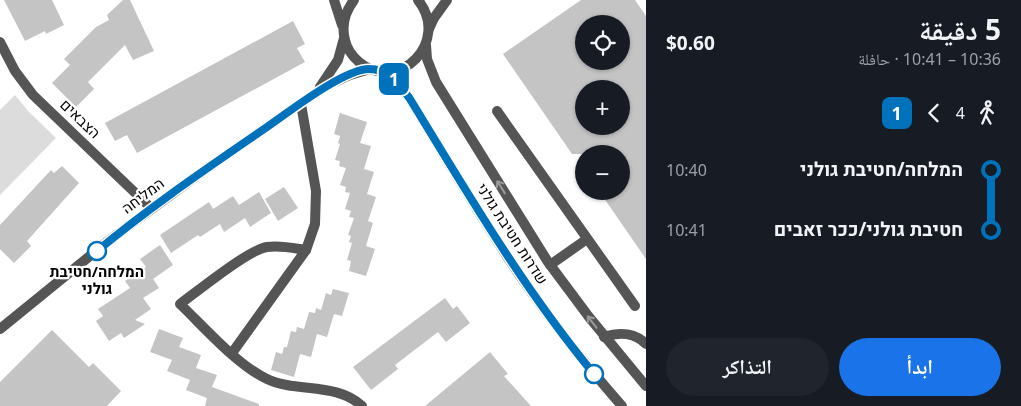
<!DOCTYPE html>
<html lang="ar">
<head>
<meta charset="utf-8">
<style>
  :root { --surface:#171b24; --page:#20242c; --text:#f1f3f6; --muted:#9ea1a6; --accent:#1a73e8 }
  body { margin:0; font-family:"Noto Sans","Noto Naskh Arabic",Heebo,sans-serif; background:var(--page); color:var(--text); direction:rtl; height:100vh; display:flex; flex-direction:column; font-size:19px; white-space:nowrap }
  * { box-sizing:border-box; margin:0 }
  p { font-size:16px; color:var(--muted) }
  .icon { flex:none; width:28px; height:28px; fill:none; stroke:currentColor; stroke-width:2; stroke-linecap:round; stroke-linejoin:round }
  .map { position:relative; flex:1; overflow:hidden; direction:ltr }
  .panel { display:flex; flex-direction:column; background:var(--surface); width:375px }
  .panel>* { flex:none }
  .badge { padding:0 10px; border-radius:8px; font-size:18px; line-height:32px }
  .tools { position:absolute; left:575px; top:15px; display:grid; gap:10px }
  .tools a { display:grid; place-items:center; width:55px; height:55px; border-radius:50%; background:var(--surface); box-shadow:0 1px 4px #0004; font-size:25px }
  .map>.badge { position:absolute; translate:-50% -50%; box-shadow:0 0 0 2px #fff }
  .legs { display:flex; align-items:center; gap:8px; height:55px; padding:0 20px; font-size:16px }
  .legs p { margin-inline-start:auto }
  .headline { display:flex; align-items:center; justify-content:space-between; height:85px; padding:0 20px }
  h1 { font-size:28px; font-weight:700; line-height:38px }
  .button { display:flex; gap:10px; margin-top:auto; padding:10px 20px }
  .button a { flex:1; height:58px; border-radius:30px; background:var(--accent); color:#fff; font-size:20px; font-weight:700; line-height:58px; text-align:center }
  .button a+a { background:var(--page); color:var(--text) }
  ul { padding:0 20px; list-style:none }
  li { display:flex; align-items:center; gap:18px; height:60px; font-size:19px }
  li i { display:grid; place-items:center; width:8px; height:100%; margin:0 6px; background:currentColor }
  li i::after { content:''; width:12px; height:12px; margin:-6px; border:4px solid; border-radius:50%; background:var(--surface) }
  li p { margin-inline-start:auto }
  li:first-child i { background:linear-gradient(#0000 50%,currentColor 0) }
  li:last-child i { background:linear-gradient(currentColor 50%,#0000 0) }
  main { display:flex; flex:1; min-height:0 }
  .map>svg:first-child { display:block }
  .green { fill:#dcdcdc }
  .building { fill:#c4c4c4; fill-rule:evenodd }
  .lines { fill:none; stroke-linecap:round; stroke-linejoin:round }
  .service { stroke:#555; stroke-width:10 }
  .minor { stroke:#555; stroke-width:10 }
  .tertiary { stroke:#555; stroke-width:10 }
  .oneway { stroke:#999 }
  .line-1-casing { stroke:#fff; stroke-width:11 }
  .line-1 { stroke:#0072bc; stroke-width:8 }
  .stop-1-dot { fill:#fff; stroke:#0072bc; stroke-width:2.5 }
  .labels { text-anchor:middle; stroke-width:4.5; stroke-linejoin:round; paint-order:stroke }
  .street-label { font-size:15px; fill:#000; stroke:#fff }
  .stop-label { font-size:15px; font-weight:bold; fill:#000; stroke:#fff }
</style>
</head>
<body>
<main>
<section class="panel">
<div class="headline"><div><h1>5 دقيقة</h1><p>10:36 – 10:41 · حافلة</p></div><b>$0.60</b></div>
<div class="legs"><svg class="icon" aria-label="walk" viewBox="0 0 24 24"><circle cx="13" cy="4" r="2"/><path d="M13 8l-2 6 4 7M11 14l-3 7M7 12l3-4h3l4 4"/></svg>4<svg class="icon" aria-label="back" viewBox="0 0 24 24"><path d="M15 5l-7 7 7 7"/></svg><b class="badge" style="background:#0072bc;color:#fff">1</b></div>
<ul>
<li><i style="color:#0072bc"></i><b>המלחה/חטיבת גולני</b><p>10:40</p></li>
<li><i style="color:#0072bc"></i><b>חטיבת גולני/ככר זאבים</b><p>10:41</p></li>
</ul>
<div class="button"><a>ابدأ</a><a>التذاكر</a></div>
</section>
<div class="map">
<svg width="646" height="406" viewBox="0 0 646 406">
  <rect width="100%" height="100%" fill="#fff"/>
  <!-- green -->
  <path class="green" d="M15,95L28,111L56,138L0,195V110Z"/>
  <!-- building -->
  <path class="building" d="M4,0H52L64,25L46,34L45,31L25,41Z
    M123,0H130L154,51L133,60L125,45L88,82L94,89L76,107L52,83L70,65L64,59L96,27L109,20L107,15Z
    M581,0H635L646,16V259L599,191H621V154H572L503,54ZM584,24H621V61H584ZM584,89H621V126H584Z
    M293,21L305,44L297,48L305,62L137,153L127,135L115,141L105,123Z
    M340,113L367,122L360,143L371,146L364,169L374,172L367,194L376,197L368,221L373,223L366,246L375,249L366,276L349,271L351,261L347,260L352,243L349,242L351,236L348,235L354,218L349,217L351,211L345,209L350,193L345,192L346,187L340,185L346,168L339,166L340,161L335,160L340,144L338,143L340,136L334,134Z
    M62,166L79,183L27,241L31,246L14,263L0,249V225L51,170L54,173Z
    M284,187L298,208L278,221L265,199Z
    M259,192L271,213L250,227L245,218L224,232L220,224L200,237L198,235L171,253L160,235L209,202L213,209L233,196L239,205Z
    M160,245L173,265L153,279L152,277L159,288L143,298L151,309L135,320L145,324L124,338L121,333L109,341L96,321L103,316L98,309L130,288L125,281L146,267L140,259Z
    M333,289L349,293L342,316L334,314L327,337L317,334L311,357L300,354L294,377L271,370L276,352L282,354L284,347H287L291,331L296,332L297,327L304,329L309,312L315,313L316,308L321,310L326,293L331,295Z
    M445,298L453,309L457,306L470,323L446,342L438,332L395,365L398,369L371,390L353,367Z
    M159,329L183,338L179,347L201,355L196,368L217,375L212,387L259,404V406H205L207,398L186,390L190,380L167,371L172,360L150,352Z
    M52,330L89,367L93,363L121,391L107,406H0V382Z
    M490,352L508,374L504,376L531,406H425Z"/>
  <g class="lines">
    <!-- service -->
    <path class="service" d="M497,111L635,306
      M306,250C293,248 280,245 267,247C248,250 198,291 180,304C204,327 237,365 267,379C297,393 336,382 362,406
      M550,265L587,239
      M604,337C620,332 634,332 646,344"/>
    <!-- minor -->
    <path class="minor" d="M429,29L434,18L447,0
      M0,42L15,71L33,95L151,208
      M232,353L306,250L315,224L316,191L301,104"/>
    <!-- tertiary -->
    <path class="tertiary" d="M334,0L342,25
      M354,0C345,12 341,25 345,40C347,49 352,56 359,62C399,95 451,41 418,0
      M426,45L427,59L436,82L548,262L589,317L646,386
      M386,72L397,83L410,99C447,160 483,222 523,280C553,324 587,366 622,406
      M320,87L338,60L344,38
      M0,329L112,238L209,167L326,86L350,75L370,69"/>
  </g>
  <!-- one-way arrows -->
  <defs><path id="oneway-shaft" d="M-6 0H5M1.5-3L5.5 0L1.5 3" fill="none" stroke-width="1.6" stroke-linecap="round" stroke-linejoin="round" transform="scale(1.25)"/></defs>
  <g class="oneway">
    <use href="#oneway-shaft" transform="translate(501 187) rotate(-122)"/>
    <use href="#oneway-shaft" transform="translate(592 322) rotate(-128)"/>
  </g>
  <g class="lines">
    <!-- line-1 casing -->
    <g class="line-1-casing">
      <path id="line-1" d="M97,251C151,206 209,167 267,127C289,112 344,69 369,69C389,69 399,84 410,99C468,194 523,288 594,374"/>
    </g>
    <!-- line-1 -->
    <use href="#line-1" class="line-1"/>
  </g>
  <!-- markers -->
  <g class="stop-1-dot">
    <circle cx="97" cy="251" r="9"/>
    <circle cx="594" cy="374" r="9"/>
  </g>
  <g class="labels">
    <!-- street labels -->
    <g class="street-label">
      <text transform="translate(80 119) rotate(44)" y="5">הצבאים</text>
      <text transform="translate(143 196) rotate(-37)" y="5">המליחה</text>
      <text transform="translate(512 234) rotate(57)" y="5">שדרות חטיבת גולני</text>
    </g>
    <!-- stop labels -->
    <g class="stop-label">
      <text x="97" y="277">המלחה/חטיבת<tspan x="97" dy="17">גולני</tspan></text>
    </g>
  </g>
</svg>
<div class="tools">
<a><svg class="icon" aria-label="locate" viewBox="0 0 24 24"><circle cx="12" cy="12" r="6"/><path d="M12 2v4M12 18v4M2 12h4M18 12h4"/></svg></a>
<a>+</a>
<a>−</a>
</div>
<b class="badge" style="left:394px;top:79px;background:#0072bc;color:#fff">1</b>
</div>
</main>
</body>
</html>
